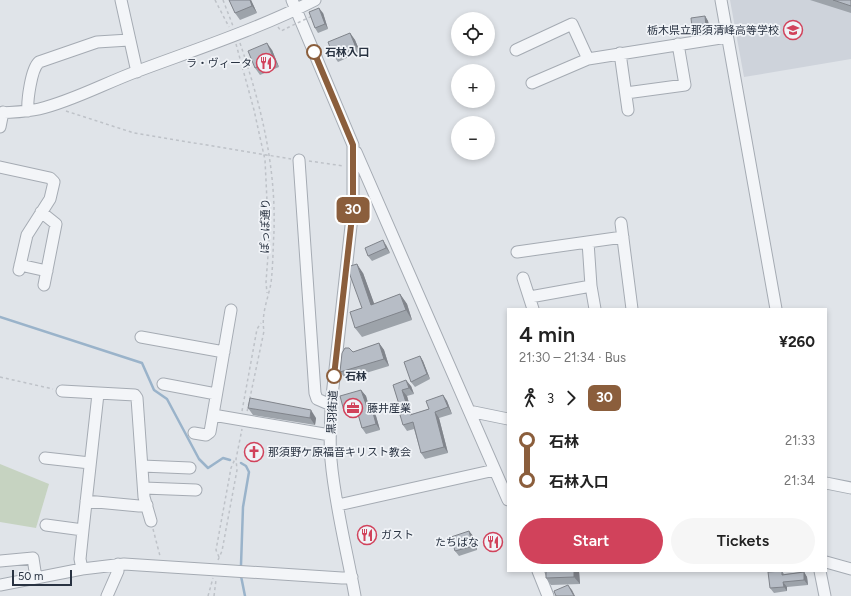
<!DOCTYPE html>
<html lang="en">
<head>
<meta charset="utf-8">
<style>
  :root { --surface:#fff; --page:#f6f6f6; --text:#222; --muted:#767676; --accent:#d1425b }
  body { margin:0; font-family:Figtree,"Noto Sans JP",sans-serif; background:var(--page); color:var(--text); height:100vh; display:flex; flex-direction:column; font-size:15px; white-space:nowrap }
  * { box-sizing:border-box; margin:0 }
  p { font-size:13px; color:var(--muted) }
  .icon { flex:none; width:22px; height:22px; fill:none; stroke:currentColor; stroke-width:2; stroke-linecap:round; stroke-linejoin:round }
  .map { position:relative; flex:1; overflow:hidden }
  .sheet { position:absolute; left:507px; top:308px; width:320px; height:264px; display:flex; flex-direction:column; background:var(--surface); border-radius:0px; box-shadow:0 2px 6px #0003 }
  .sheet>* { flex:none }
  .badge { padding:0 8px; border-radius:6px; font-size:14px; line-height:26px }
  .controls { position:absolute; left:451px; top:12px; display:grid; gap:8px }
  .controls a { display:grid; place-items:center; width:44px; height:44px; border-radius:50%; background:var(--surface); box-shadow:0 2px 6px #0003; font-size:20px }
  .scale { position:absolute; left:12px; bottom:10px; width:60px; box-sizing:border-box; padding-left:4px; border:2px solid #283241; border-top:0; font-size:11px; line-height:14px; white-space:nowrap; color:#283241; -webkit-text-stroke:3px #f0f3f7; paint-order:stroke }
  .map>.badge { position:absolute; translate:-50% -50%; box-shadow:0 0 0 2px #fff }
  .legs { display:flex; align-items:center; gap:6px; height:44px; padding:0 12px; font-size:13px }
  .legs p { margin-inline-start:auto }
  .headline { display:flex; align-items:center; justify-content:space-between; height:68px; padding:0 12px }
  h1 { font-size:22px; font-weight:600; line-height:30px }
  .action { display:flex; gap:8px; margin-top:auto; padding:8px 12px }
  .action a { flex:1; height:46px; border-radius:24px; background:var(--accent); color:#fff; font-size:16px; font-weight:600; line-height:46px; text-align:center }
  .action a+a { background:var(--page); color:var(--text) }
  ul { padding:0 12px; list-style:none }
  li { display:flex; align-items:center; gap:14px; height:40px; font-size:15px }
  li i { display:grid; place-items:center; width:6px; height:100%; margin:0 5px; background:currentColor }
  li i::after { content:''; width:10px; height:10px; margin:-5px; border:3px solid; border-radius:50%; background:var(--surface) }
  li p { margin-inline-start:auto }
  li:first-child i { background:linear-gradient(#0000 50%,currentColor 0) }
  li:last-child i { background:linear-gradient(currentColor 50%,#0000 0) }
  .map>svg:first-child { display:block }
  .built { fill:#ced3db }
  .green { fill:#c6d3c1 }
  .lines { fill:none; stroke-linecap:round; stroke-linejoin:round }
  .stream { stroke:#9ab3ca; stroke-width:2.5 }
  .minor-casing { stroke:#a5abb3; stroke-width:13 }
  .path { stroke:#bec2c8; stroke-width:1.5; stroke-dasharray:3 3; stroke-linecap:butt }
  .minor { stroke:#f3f5f8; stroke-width:11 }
  .path-bridge { stroke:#bec2c8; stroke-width:1.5; stroke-dasharray:3 3; stroke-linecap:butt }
  .wall { fill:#9da3aa }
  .shaded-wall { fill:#80848b }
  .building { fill:#b7bdc6; stroke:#80848b }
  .line-1-casing { stroke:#fff; stroke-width:9 }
  .line-1 { stroke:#8b5e3c; stroke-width:6 }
  .stop-1-dot { fill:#fff; stroke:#8b5e3c; stroke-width:2 }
  .labels { text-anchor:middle; stroke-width:3.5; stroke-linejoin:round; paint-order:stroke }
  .poi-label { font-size:11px; fill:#283241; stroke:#f0f3f7; text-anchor:end }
  .stop-label { font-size:11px; font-weight:bold; fill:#283241; stroke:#f0f3f7; text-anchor:start }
  .street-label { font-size:11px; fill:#283241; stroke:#f0f3f7 }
</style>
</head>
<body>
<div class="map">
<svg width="851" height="596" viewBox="0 0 851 596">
  <rect width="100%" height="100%" fill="#e0e4e9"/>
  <!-- built -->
  <path class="built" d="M730,0H851V59L744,77Z"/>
  <!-- green -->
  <path class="green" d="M0,464L49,484L36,528L0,522Z"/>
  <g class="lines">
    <!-- stream -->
    <path class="stream" d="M0,317L142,363L154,390L167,399L199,459L208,468L223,458L230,460
      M241,565L243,507L249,472L246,466L241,463
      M241,576L245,596"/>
    <!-- minor casing -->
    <g class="minor-casing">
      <path id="minor" d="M121,0L137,72
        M292,0L353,145V208L331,405C331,423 329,442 331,460C335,506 347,551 355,596
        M721,0L776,309
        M516,50L572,24L588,59
        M620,53L628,110
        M532,83L588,59L727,37
        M626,93L685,85L678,44
        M28,111C27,101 31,69 39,62L97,42L129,40
        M0,113C13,112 26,112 39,109C73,101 105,83 138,71C197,49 258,29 315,0
        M0,127L3,112
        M356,152L508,500
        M299,160L315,393L317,399L331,405
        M0,167L50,178L54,182L50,199L27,235L19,270
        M41,212L56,224L44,285
        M621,223L632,309
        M588,242L591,286
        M517,252L623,237
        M20,265L47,271
        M523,278L533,309
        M530,297L591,286L595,309
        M141,337L224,352
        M163,384L216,394
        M62,391L135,395L137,398L144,497L151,521
        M469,411L508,419
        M213,415L330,435
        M194,433L206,435L210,432L231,310
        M45,458L90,463
        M142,466L190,468
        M826,483L851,488
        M144,488L196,490
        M86,501L139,506L147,505
        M338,505L495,470
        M46,525L83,530
        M0,561L33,558L36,578
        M826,562L851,569
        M82,569L80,559L83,530L98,394
        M538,571L548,596
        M820,571L825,596
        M0,585L82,569L124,564L342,578L352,577
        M107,596L118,571V564"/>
    </g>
    <!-- path -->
    <path class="path" d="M215,0L229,27
      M223,0L233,26
      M278,27L281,31L287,28
      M240,43C261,105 276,166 274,231C273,248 273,266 271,283C268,299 261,314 264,331L247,412
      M236,44L254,110L265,160L269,242L266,282L267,293
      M66,111L134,133L291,159
      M309,161L344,166
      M0,377L53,389
      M242,411L257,329L261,323
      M153,529L160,556
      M219,557L216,550L231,468L235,459
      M218,560L222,551L237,470L236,459L242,429
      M208,596L213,578
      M214,596L216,580"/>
    <!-- minor -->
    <use href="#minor" class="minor"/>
    <!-- path-bridge -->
    <path class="path-bridge" d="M287,28L312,16"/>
  </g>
  <!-- wall -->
  <path class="wall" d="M229,0H251L257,13L240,20L235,13Z
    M810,0H851V13Z
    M323,13L328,29L318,33L315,28Z
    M705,16L708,21L710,31L696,33L692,28Z
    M350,33L355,40L360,52L338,62L333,55Z
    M272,50L279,67L260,75L255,68Z
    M386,245L390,253L372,261L368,256Z
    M363,273L374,304L400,294L407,304L412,320L362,337L355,328L362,308Z
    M379,343L384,350L389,366L346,379L340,372L353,352Z
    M420,356L423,361L430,379L415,387L411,382Z
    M393,385L411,386L414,394L407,396L412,414L429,409L443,395L447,401L452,414L439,418L448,453L425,459L421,453L414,429L407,431L403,425L402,414Z
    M361,390L366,396L370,410L376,416L380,430L366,434L362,428L358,415L349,417L344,411Z
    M248,408L316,418L315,425L253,415Z
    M469,531L473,536L477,550L459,556L455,551Z
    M579,571L580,584L551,585L546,578Z
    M782,571L784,574L804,572L807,577L808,585L787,587V591L774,593L770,588Z"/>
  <!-- shaded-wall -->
  <path class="shaded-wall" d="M250,0H251L257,13L252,6Z
    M319,8L323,13L328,29L325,24Z
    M705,16L708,21L710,31L706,26Z
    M350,33L355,40L360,52L355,45Z
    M267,43L272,50L279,67L274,59Z
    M383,240L386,245L390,253L386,248Z
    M357,264L363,273L378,314L371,305Z
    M400,294L407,304L412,320L406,310Z
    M379,343L384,350L389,366L384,359Z
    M420,356L423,361L430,379L427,374Z
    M406,380L411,386L414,394L409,388Z
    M361,390L366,396L372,417L368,410Z
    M402,390L407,396L414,421L410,415Z
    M443,395L447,401L452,414L448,407Z
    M372,409L376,416L380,430L376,424Z
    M311,410L316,418L315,425L310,418Z
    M435,412L439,418L448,453L444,447Z
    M469,531L473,536L477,550L473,546Z
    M574,571H579L580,584L574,577Z
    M804,572L807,577L808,585L804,580Z
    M783,582L787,587V591L784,587Z
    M568,585L572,590L575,596H574Z"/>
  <!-- building -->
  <path class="building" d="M229,0H250L252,6L235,13Z
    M833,0H851V6Z
    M319,8L325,24L315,28L309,12Z
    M705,16L706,26L692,28L691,18Z
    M350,33L355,45L333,55L328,42Z
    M267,43L274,59L255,68L248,51Z
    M383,240L386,248L368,256L365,248Z
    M357,264L371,305L400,294L406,310L355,328L350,312L362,308L347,267Z
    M379,343L384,359L340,372L342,353L345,348H349L353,352Z
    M420,356L427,374L411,382L404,362Z
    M406,380L409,388L402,390L410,415L429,409L426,401L443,395L448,407L435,412L444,447L421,453L413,422L403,425L400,415L402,414L393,385Z
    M361,390L368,410L372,409L376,424L362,428L356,407L344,411L340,396Z
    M250,398L311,410L310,418L248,408Z
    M469,531L473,546L455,551L451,537Z
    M546,571H574V577L546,578Z
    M782,571V575L804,572V580L783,582L784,587L770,588L768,572Z
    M568,585L574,596H556L554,591Z"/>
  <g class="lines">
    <!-- line-1 casing -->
    <g class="line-1-casing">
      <path id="line-1" d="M314,52L353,145V208L334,376"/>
    </g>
    <!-- line-1 -->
    <use href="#line-1" class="line-1"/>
  </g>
  <!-- icons -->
  <defs>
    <g id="school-ring" transform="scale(1)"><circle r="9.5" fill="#f0f3f7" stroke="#d1425b" stroke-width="1.5"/><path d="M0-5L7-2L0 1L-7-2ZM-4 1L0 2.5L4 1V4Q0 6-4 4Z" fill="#d1425b"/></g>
    <g id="restaurant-ring" transform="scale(1)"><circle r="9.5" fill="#f0f3f7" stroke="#d1425b" stroke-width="1.5"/><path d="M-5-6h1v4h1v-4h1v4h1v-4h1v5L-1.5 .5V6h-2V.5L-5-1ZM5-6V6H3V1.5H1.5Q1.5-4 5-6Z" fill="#d1425b"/></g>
    <g id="office-ring" transform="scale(1)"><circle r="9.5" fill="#f0f3f7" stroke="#d1425b" stroke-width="1.5"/><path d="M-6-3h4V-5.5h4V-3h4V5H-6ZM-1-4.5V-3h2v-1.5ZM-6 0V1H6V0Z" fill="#d1425b"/></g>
    <g id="church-ring" transform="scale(1)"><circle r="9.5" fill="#f0f3f7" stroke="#d1425b" stroke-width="1.5"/><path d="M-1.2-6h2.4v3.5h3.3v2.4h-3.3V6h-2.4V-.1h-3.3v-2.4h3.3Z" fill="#d1425b"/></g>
  </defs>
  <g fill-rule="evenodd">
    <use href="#school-ring" x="793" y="30"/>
    <use href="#restaurant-ring" x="266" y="63"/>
    <use href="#office-ring" x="353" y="408"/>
    <use href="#church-ring" x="254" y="452"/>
    <use href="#restaurant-ring" x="367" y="535"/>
    <use href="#restaurant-ring" x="493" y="542"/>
  </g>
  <!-- markers -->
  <g class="stop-1-dot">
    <circle cx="314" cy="52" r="7"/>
    <circle cx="334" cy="376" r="7"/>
  </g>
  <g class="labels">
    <!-- poi labels -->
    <g class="poi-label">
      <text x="779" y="34">栃木県立那須清峰高等学校</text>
      <text x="252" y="67">ラ・ヴィータ</text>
      <text x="367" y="412" text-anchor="start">藤井産業</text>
      <text x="268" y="456" text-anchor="start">那須野ケ原福音キリスト教会</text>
      <text x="381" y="539" text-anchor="start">ガスト</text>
      <text x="479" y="546">たちばな</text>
    </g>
    <!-- stop labels -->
    <g class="stop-label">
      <text x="325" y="56">石林入口</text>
      <text x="345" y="380">石林</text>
    </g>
    <!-- street labels -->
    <g class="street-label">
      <text transform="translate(265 226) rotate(-89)" y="4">ぽっぽ通り</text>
      <text transform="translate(332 412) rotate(-87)" y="4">黒羽街道</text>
    </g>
  </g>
</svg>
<div class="controls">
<a><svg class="icon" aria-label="locate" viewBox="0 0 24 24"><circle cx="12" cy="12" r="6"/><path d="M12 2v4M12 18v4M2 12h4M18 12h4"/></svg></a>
<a>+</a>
<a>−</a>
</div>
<div class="scale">50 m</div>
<b class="badge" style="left:353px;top:210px;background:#8b5e3c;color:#fff">30</b>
<section class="sheet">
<div class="headline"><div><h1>4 min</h1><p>21:30 – 21:34 · Bus</p></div><b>¥260</b></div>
<div class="legs"><svg class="icon" aria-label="walk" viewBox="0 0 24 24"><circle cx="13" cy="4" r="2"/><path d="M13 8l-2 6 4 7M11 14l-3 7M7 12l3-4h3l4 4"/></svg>3<svg class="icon" aria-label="forward" viewBox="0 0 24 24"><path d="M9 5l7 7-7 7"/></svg><b class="badge" style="background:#8b5e3c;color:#fff">30</b></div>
<ul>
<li><i style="color:#8b5e3c"></i><b>石林</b><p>21:33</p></li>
<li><i style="color:#8b5e3c"></i><b>石林入口</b><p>21:34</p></li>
</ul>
<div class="action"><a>Start</a><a>Tickets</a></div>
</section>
</div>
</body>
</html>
